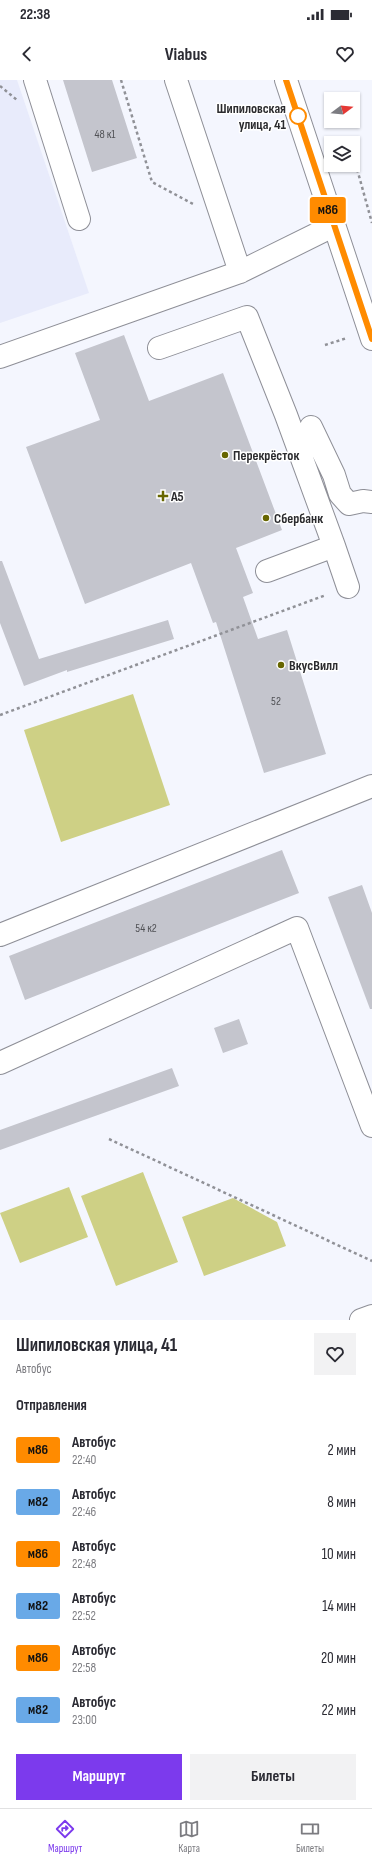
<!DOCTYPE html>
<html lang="ru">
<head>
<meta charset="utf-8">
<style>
  :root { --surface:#fff; --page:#f2f2f3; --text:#2b2b33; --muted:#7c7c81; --line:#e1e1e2; --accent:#7c3aed }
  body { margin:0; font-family:"Sofia Sans Condensed",sans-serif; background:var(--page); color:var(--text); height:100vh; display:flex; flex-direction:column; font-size:15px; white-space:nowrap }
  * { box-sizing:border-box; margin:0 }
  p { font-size:13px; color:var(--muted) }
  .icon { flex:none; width:22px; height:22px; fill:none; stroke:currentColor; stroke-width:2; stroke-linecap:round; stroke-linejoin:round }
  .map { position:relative; height:1240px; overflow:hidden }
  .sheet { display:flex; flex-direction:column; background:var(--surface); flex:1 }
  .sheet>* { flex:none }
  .badge { padding:0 8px; border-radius:3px; font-size:14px; line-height:26px }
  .needle { width:26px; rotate:74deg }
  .tools { position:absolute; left:324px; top:12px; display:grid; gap:8px }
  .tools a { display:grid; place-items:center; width:36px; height:36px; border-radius:0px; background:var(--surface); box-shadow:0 1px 3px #0004; font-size:20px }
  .map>.badge { position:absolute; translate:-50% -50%; box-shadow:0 0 0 2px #fff }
  h2 { padding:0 16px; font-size:15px; line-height:36px }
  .round { display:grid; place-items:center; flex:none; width:42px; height:42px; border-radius:0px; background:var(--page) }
  .overview { display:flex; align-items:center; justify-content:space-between; height:68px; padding:0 16px }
  h1 { font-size:19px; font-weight:700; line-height:30px }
  .action { display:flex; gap:8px; margin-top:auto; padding:8px 16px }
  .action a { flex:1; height:46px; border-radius:0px; background:var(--accent); color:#fff; font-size:16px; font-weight:700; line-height:46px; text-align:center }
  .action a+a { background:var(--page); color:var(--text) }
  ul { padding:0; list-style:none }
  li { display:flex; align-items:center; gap:12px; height:52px; padding:0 16px }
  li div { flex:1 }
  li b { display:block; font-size:15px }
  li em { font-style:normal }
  li .badge { min-width:44px; font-weight:700; text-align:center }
  .status { display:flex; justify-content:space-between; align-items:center; height:28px; padding:0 20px; background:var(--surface); direction:ltr }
  .status svg { height:11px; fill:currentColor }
  header { display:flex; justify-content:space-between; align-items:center; height:52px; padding:0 16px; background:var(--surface); font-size:18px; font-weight:700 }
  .tab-bar { display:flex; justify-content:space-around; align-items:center; height:56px; border-top:1px solid var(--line); background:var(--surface); font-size:11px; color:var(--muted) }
  .tab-bar a { display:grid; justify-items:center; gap:2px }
  .tab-bar .current { color:var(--accent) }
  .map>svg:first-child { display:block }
  .built { fill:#e8ebfb }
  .green { fill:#ced085 }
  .building { fill:#c4c5cd }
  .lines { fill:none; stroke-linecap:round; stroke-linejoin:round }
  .minor-casing { stroke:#8e8f97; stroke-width:24 }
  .major-casing { stroke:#8e8f97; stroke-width:24 }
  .path { stroke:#909197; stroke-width:2.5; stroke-dasharray:3 3; stroke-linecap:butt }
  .minor { stroke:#fff; stroke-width:22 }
  .major { stroke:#fff; stroke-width:22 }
  .line-casing { stroke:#fff; stroke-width:9 }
  .line { stroke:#ff8b00; stroke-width:6 }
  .stop-dot { fill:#fff; stroke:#ff8b00; stroke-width:2 }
  .poi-dot { fill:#676600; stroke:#fff; stroke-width:1.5 }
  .labels { text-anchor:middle; stroke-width:3; stroke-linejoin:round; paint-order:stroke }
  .number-label { font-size:12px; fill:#515256 }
  .stop-label { font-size:14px; font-weight:bold; fill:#2b2b2e; stroke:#fff; text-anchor:end }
  .poi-label { font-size:14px; font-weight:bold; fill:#2b2b2e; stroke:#fff; text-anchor:start }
</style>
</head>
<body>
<div class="status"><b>22:38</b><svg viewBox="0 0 49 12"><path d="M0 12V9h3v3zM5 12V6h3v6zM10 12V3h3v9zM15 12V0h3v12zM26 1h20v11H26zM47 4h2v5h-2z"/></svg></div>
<header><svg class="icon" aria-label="back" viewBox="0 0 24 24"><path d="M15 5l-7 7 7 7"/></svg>Viabus<svg class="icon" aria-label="heart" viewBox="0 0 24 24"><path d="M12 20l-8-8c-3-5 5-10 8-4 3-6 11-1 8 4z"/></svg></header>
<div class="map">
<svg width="372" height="1240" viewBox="0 0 372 1240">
  <rect width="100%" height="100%" fill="#f4f6fe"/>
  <!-- built -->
  <path class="built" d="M0,0H17L89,213L0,243Z"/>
  <!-- green -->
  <path class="green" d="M133,614L170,725L61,762L24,650Z
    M143,1092L178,1182L116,1206L81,1116Z
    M69,1107L88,1157L20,1183L0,1133Z
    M233,1118L277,1142L286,1166L204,1196L182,1137Z"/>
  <!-- building -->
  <path class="building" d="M63,0H112L137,78L92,92Z
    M124,255L149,321L223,293L282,450L236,468L253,513L243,517L258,559L287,550L326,674L264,693L216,542L213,543L191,483L85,524L26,367L100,340L75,273Z
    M0,481H2L39,579L168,540L174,559L67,592V590L24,606L0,543Z
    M282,770L299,813L25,920L9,876Z
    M362,805L372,833V929H370L328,817Z
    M239,939L248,964L223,973L214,948Z
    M172,988L179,1006L0,1070V1050Z"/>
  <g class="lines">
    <!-- minor casing -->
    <g class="minor-casing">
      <path id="minor" d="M35,0L79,139
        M176,0L240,192
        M159,268L247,237L286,335L334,466L267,491
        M0,277L240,192L333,146
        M311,347L334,395L340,414L349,424L363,421L372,422
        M334,466L348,507
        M0,855L372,706
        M0,983L297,848L372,1046
        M361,1240L372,1236"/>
    </g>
    <!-- major casing -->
    <g class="major-casing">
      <path id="major" d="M286,0L372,259"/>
    </g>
    <!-- path -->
    <path class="path" d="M121,0L152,102L193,124
      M0,6L17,20
      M354,78L372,143
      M325,265L347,258
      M0,635L326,515
      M109,1059L372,1181"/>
    <!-- minor -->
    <use href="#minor" class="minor"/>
    <!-- major -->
    <use href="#major" class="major"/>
  </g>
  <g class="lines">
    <!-- line casing -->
    <g class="line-casing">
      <path id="line" d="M286,0L372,259"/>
    </g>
    <!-- line -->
    <use href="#line" class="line"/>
  </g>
  <!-- markers -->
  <circle class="stop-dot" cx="298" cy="36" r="8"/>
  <g class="poi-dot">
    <circle cx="225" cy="375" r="4"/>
    <path d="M161 410h4v4h4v4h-4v4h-4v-4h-4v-4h4z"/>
    <circle cx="266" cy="438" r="4"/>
    <circle cx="281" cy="585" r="4"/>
  </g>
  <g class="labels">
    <!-- number labels -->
    <g class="number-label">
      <text x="105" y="58">48 к1</text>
      <text x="276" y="625">52</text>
      <text x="146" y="852">54 к2</text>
    </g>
    <!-- stop labels -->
    <g class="stop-label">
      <text x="286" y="33">Шипиловская<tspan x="286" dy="16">улица, 41</tspan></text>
    </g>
    <!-- poi labels -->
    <g class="poi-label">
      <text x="233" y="380">Перекрёсток</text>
      <text x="171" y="421">А5</text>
      <text x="274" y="443">Сбербанк</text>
      <text x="289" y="590">ВкусВилл</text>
    </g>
  </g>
</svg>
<div class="tools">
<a><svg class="needle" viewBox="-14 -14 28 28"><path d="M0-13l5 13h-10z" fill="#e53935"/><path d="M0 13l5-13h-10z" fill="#7c7c81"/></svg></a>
<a><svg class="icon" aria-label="layers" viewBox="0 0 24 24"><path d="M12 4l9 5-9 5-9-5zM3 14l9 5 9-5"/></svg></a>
</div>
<b class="badge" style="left:328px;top:130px;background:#ff8b00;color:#111">м86</b>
</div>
<section class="sheet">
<div class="overview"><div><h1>Шипиловская улица, 41</h1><p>Автобус</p></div><a class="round"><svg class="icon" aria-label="heart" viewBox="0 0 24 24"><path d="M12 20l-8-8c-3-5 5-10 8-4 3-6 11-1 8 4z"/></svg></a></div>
<h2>Отправления</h2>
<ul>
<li><span class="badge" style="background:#ff8b00;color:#111">м86</span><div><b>Автобус</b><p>22:40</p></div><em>2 мин</em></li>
<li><span class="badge" style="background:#69a9e7;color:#111">м82</span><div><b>Автобус</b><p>22:46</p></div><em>8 мин</em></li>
<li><span class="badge" style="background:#ff8b00;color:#111">м86</span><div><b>Автобус</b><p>22:48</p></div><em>10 мин</em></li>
<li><span class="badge" style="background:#69a9e7;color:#111">м82</span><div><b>Автобус</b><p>22:52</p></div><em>14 мин</em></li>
<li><span class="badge" style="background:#ff8b00;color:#111">м86</span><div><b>Автобус</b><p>22:58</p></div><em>20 мин</em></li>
<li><span class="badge" style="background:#69a9e7;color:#111">м82</span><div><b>Автобус</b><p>23:00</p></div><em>22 мин</em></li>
</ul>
<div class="action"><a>Маршрут</a><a>Билеты</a></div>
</section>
<nav class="tab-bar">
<a class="current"><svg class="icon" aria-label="directions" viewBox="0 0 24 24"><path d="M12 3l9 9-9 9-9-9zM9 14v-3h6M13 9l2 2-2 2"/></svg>Маршрут</a>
<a><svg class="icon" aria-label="map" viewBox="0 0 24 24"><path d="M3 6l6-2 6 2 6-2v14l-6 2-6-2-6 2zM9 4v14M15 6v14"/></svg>Карта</a>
<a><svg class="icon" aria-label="tickets" viewBox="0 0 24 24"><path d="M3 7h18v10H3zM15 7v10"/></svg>Билеты</a>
</nav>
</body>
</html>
